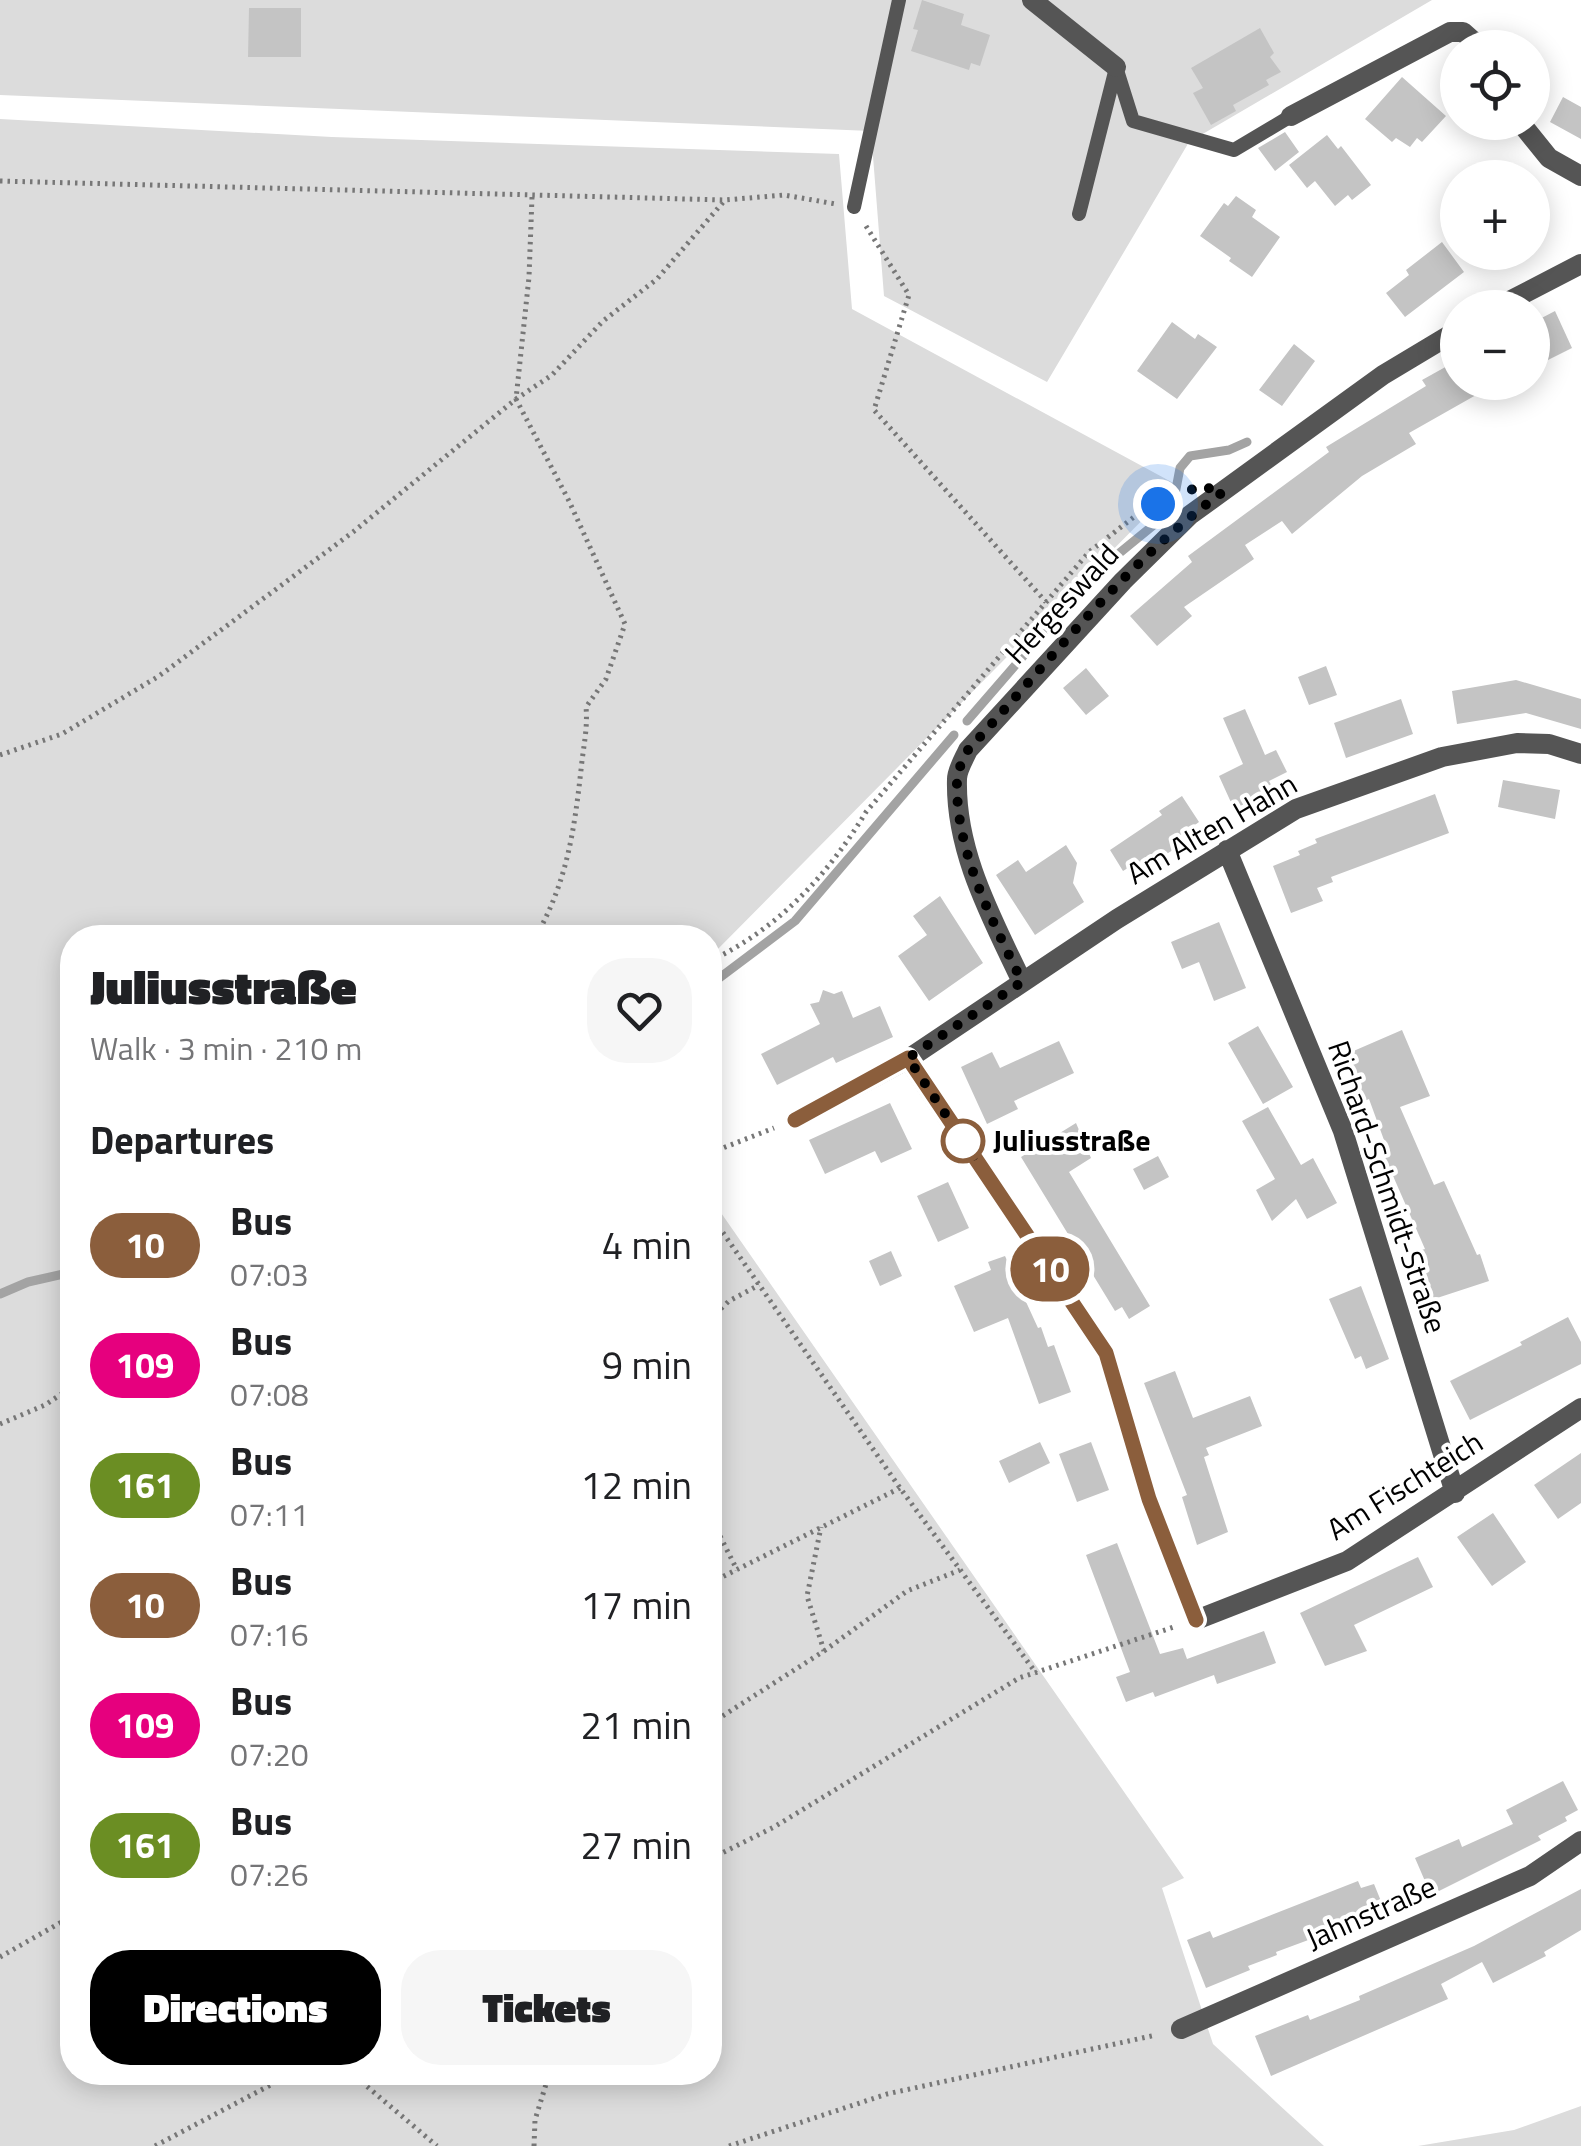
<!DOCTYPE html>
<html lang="en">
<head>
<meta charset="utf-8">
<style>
  :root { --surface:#fff; --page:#f6f6f6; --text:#202124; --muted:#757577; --accent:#000 }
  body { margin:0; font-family:"Titillium Web",sans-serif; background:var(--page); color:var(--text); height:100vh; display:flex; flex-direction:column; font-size:38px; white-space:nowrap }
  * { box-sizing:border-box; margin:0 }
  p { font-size:32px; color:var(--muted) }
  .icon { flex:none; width:55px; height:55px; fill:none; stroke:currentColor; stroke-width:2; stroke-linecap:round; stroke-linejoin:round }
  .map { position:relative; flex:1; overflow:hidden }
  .sheet { position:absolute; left:60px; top:925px; width:662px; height:1160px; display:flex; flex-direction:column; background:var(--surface); border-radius:40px; box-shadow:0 5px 25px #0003 }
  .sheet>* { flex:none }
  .badge { padding:0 20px; border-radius:32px; font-size:35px; line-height:65px }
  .tools { position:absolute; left:1440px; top:30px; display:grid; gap:20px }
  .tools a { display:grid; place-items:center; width:110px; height:110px; border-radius:50%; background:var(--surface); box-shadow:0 5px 25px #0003; font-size:50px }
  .you { position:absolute; width:50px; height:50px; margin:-25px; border:8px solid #fff; border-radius:50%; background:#1a73e8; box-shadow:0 0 0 15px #1a73e833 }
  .map>.badge { position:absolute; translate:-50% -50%; box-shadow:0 0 0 5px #fff }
  h2 { padding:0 30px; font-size:38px; line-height:90px }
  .round { display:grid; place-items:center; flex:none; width:105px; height:105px; border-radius:40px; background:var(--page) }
  .head { display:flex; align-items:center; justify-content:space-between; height:170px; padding:0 30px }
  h1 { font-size:48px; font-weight:800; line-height:75px }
  .action { display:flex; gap:20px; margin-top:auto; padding:20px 30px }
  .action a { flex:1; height:115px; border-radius:40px; background:var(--accent); color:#fff; font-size:40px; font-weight:800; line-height:115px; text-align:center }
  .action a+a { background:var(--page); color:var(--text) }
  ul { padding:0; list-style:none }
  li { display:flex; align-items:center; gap:30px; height:120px; padding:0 30px }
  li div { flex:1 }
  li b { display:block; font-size:38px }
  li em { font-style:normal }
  li .badge { min-width:110px; font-weight:700; text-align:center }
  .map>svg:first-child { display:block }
  .green { fill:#dcdcdc }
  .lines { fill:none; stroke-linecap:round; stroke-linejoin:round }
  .stream { stroke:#a3a3a3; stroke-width:9 }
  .building { fill:#c4c4c4 }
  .path { stroke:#777; stroke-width:5; stroke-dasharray:2.5 5; stroke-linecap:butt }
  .lane { stroke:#555; stroke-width:14 }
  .street { stroke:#555; stroke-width:20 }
  .line-casing { stroke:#fff; stroke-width:22 }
  .line { stroke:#8b5e3c; stroke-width:15 }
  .walk { stroke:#000; stroke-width:10; stroke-dasharray:0 18 }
  .stop-dot { fill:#fff; stroke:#8b5e3c; stroke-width:5 }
  .labels { text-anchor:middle; stroke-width:8; stroke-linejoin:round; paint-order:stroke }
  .street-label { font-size:30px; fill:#000; stroke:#fff }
  .stop-label { font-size:30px; font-weight:bold; fill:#000; stroke:#fff; text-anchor:start }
</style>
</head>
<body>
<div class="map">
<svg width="1581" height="2146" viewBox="0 0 1581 2146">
  <rect width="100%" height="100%" fill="#fff"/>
  <!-- green -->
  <path class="green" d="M0,0H1432L1189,142L1047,382L884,296L871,131L0,95Z
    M0,119L332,137L839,154L852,309L1177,485L710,957V938H72V2072H710V1197L1184,1878L1162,1888L1213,2044L1324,2146H0Z
    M1581,2106V2146H1418L1514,2130Z"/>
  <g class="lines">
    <!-- stream -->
    <path class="stream" d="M967,721L1095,573L1172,510L1180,468L1190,456L1229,450L1247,442
      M710,985L795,921L954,735
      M0,1294L28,1282L72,1272"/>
  </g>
  <!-- building -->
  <path class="building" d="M922,0L964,14L961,25L990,35L980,66L971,63L969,70L911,51L918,30L913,29Z
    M249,8H301V57H248Z
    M1260,28L1274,53L1270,57L1281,72L1266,80L1269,85L1233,105L1236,111L1211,125L1193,93L1203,88L1191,68Z
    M1402,77L1446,116L1422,142L1417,138L1410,147L1396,138L1392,142L1365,119Z
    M1563,97L1581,107V139L1550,122Z
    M1285,132L1299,152L1275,171L1258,148Z
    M1327,135L1338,149L1341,146L1371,185L1352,200L1348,195L1335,206L1315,181L1307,188L1289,165Z
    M1236,196L1256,210L1252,217L1280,237L1252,277L1229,261L1231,258L1200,236L1224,203L1228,206Z
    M1442,242L1464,272L1405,317L1386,293L1409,275L1406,270Z
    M1555,311L1572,348L1532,368V323Z
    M1172,322L1195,339L1198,334L1217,347L1177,399L1137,371Z
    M1294,344L1315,361L1282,406L1259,390Z
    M1458,360V382H1499L1409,433L1416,444L1362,476L1292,534L1282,521L1245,545L1254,559L1184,607L1192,616L1157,646L1130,616L1192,562L1188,556L1329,452L1326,447L1426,386L1422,380Z
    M1326,666L1337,695L1309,705L1298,677Z
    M1086,668L1109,696L1086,715L1063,688Z
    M1516,680L1581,699V729L1526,713L1457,724L1452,691Z
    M1401,699L1413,734L1346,758L1334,723Z
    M1245,709L1265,755L1276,750L1287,772L1269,781L1274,790L1234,809L1219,776L1243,764L1223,718Z
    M1503,780L1560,790L1555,819L1498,807Z
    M1435,794L1449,833L1331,877L1333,882L1317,888L1323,901L1291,913L1273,866L1300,855L1298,851L1317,843L1315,839Z
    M1182,796L1199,822L1178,837L1182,844L1136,874L1131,866L1123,871L1110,850L1162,815L1159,811Z
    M1066,845L1077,863L1073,883L1084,902L1035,935L996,875L1018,860L1026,872Z
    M940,896L983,963L929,1001L898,956L927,935L913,916Z
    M1219,922L1246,988L1214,1001L1199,962L1182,969L1171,942Z
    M823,990L834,994L842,991L853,1018L880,1006L893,1037L836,1063L833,1057L777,1085L761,1054L820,1024L810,1004L819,1002Z
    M1258,1026L1293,1087L1263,1104L1228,1043Z
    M1402,1030L1430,1096L1400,1107L1434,1185L1444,1181L1477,1255L1480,1254L1489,1281L1434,1299L1418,1251L1425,1249L1383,1153L1388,1151L1369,1099L1362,1102L1342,1056Z
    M1059,1041L1074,1073L1014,1101L1018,1109L987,1124L961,1067L992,1052L1000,1068Z
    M890,1103L912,1149L881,1163L875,1151L825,1174L809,1140Z
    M1268,1107L1301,1165L1313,1158L1337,1203L1307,1219L1296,1199L1272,1221L1256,1190L1275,1179L1242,1121Z
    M1076,1123L1091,1158L1069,1172L1150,1306L1129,1319L1122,1307L1115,1311L1021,1157Z
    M1158,1156L1169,1177L1144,1190L1133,1169Z
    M948,1182L969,1228L938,1242L917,1196Z
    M891,1251L902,1276L880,1286L869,1261Z
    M1005,1256L1038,1328L1041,1327L1048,1347L1054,1345L1071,1392L1039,1404L1008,1318L974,1332L954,1286L991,1270L988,1262Z
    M1361,1286L1389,1359L1366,1369L1361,1356L1355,1359L1329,1299Z
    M1568,1317L1581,1342V1364L1470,1420L1450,1381L1522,1345L1520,1342Z
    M1175,1371L1193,1418L1250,1396L1262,1426L1206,1448L1209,1455L1204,1457L1228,1532L1197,1545L1182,1497L1187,1495L1144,1383Z
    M1040,1442L1050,1463L1009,1483L999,1461Z
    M1091,1442L1109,1490L1077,1502L1059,1454Z
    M1581,1453V1503L1558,1519L1534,1485Z
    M1493,1513L1526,1562L1492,1586L1457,1537Z
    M1117,1543L1160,1654L1183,1648L1187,1659L1264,1631L1276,1663L1217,1684L1214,1675L1155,1697L1153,1692L1126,1702L1116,1677L1130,1672L1086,1555Z
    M1418,1557L1433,1587L1354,1625L1367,1651L1325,1666L1300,1613Z
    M1563,1781L1578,1810L1565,1817L1567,1821L1538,1836L1541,1840L1431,1895L1415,1858L1459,1839L1462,1847L1513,1824L1506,1810Z
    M1358,1881L1361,1888L1374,1884L1383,1906L1370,1911L1373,1916L1276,1952L1277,1955L1248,1966L1250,1970L1206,1988L1187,1940L1210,1931L1213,1938Z
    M1581,1889V1930L1544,1952L1546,1956L1493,1983L1482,1962L1441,1984L1448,1999L1271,2076L1255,2036L1308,2015L1310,2020L1360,2000L1359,1996L1474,1946Z"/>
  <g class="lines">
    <!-- path -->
    <path class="path" d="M0,181L725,200L784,195L836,204
      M532,197L529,277L516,399L569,501L625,624L606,679L586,707C588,729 583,748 581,770C574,832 567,882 535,938
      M866,226L909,295L874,410L1046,602
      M0,755L62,734L159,676L353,532L516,399L552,375L603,321L657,279L725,200
      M710,961C778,929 828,875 866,812L1089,552L1134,517L1168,499
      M710,1153L774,1128
      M710,1214L900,1488L1036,1673
      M710,1319L729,1301L759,1285
      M0,1424L45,1405L72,1387
      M710,1516L737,1570
      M710,1583L900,1488
      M824,1651L907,1591L960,1570
      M710,1724L824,1651L807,1596L821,1527
      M710,1859L774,1827L1019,1678L1174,1627
      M0,1957L72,1916
      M350,2072L437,2146
      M155,2146L295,2072
      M534,2146L535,2120L547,2081L546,2072
      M729,2146L887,2094L1156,2035"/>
    <!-- lane -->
    <path class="lane" d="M1116,67L1133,121L1234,150L1291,116
      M854,207L899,0
      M1079,214L1116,68"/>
    <!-- street -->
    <path class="street" d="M1032,0L1116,67
      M1291,116L1450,32H1463L1481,48
      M1520,122L1549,158L1581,176
      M1496,308L1581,264
      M1227,850L1343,1131L1455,1493
      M1022,982C992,918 955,852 957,779C957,770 964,759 968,750L1123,581L1190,515L1383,375L1458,330
      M908,1059L1117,919L1296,809L1442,757L1517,743L1549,744L1581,754
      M795,1120L908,1059L1106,1353L1149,1499L1196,1620L1347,1561L1581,1408
      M1181,2029L1530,1876L1581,1841"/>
  </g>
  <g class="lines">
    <!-- line casing -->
    <g class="line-casing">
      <path id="line" d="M795,1120L908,1058L1106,1353L1149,1499L1196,1620"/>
    </g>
    <!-- line -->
    <use href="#line" class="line"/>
    <!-- walk -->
    <path class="walk" d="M963,1141L974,1157L908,1058L1022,982C992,919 955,852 957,779C957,770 964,759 968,750C1049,662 1126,562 1223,492L1200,486L1158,504"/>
  </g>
  <!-- markers -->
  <circle class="stop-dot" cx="963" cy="1141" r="20"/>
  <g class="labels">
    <!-- street labels -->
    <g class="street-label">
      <text transform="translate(1062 604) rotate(-47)" y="10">Hergeswald</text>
      <text transform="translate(1212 829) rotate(-30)" y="10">Am Alten Hahn</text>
      <text transform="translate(1387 1187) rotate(71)" y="10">Richard-Schmidt-Straße</text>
      <text transform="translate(1405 1486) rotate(-32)" y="10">Am Fischteich</text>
      <text transform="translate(1371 1913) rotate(-24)" y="10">Jahnstraße</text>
    </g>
    <!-- stop labels -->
    <g class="stop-label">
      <text x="993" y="1151">Juliusstraße</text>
    </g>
  </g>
</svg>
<div class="tools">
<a><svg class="icon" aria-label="locate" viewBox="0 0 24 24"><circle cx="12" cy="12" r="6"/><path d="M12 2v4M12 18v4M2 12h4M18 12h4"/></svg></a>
<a>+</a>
<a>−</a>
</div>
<div class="you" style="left:1158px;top:504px"></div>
<b class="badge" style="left:1050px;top:1269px;background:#8b5e3c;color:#fff">10</b>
<section class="sheet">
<div class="head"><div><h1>Juliusstraße</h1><p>Walk · 3 min · 210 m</p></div><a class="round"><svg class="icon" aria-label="heart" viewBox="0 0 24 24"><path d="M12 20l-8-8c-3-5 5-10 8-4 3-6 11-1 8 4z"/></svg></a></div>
<h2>Departures</h2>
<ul>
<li><span class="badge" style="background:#8b5e3c;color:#fff">10</span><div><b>Bus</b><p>07:03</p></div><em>4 min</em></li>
<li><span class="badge" style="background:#e6007e;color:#fff">109</span><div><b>Bus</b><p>07:08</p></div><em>9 min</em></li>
<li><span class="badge" style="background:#6b8e23;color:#fff">161</span><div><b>Bus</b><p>07:11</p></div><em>12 min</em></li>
<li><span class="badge" style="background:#8b5e3c;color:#fff">10</span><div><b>Bus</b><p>07:16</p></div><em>17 min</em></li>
<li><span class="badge" style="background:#e6007e;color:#fff">109</span><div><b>Bus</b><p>07:20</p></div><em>21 min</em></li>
<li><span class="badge" style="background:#6b8e23;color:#fff">161</span><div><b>Bus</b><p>07:26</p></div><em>27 min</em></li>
</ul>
<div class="action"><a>Directions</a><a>Tickets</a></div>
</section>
</div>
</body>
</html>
